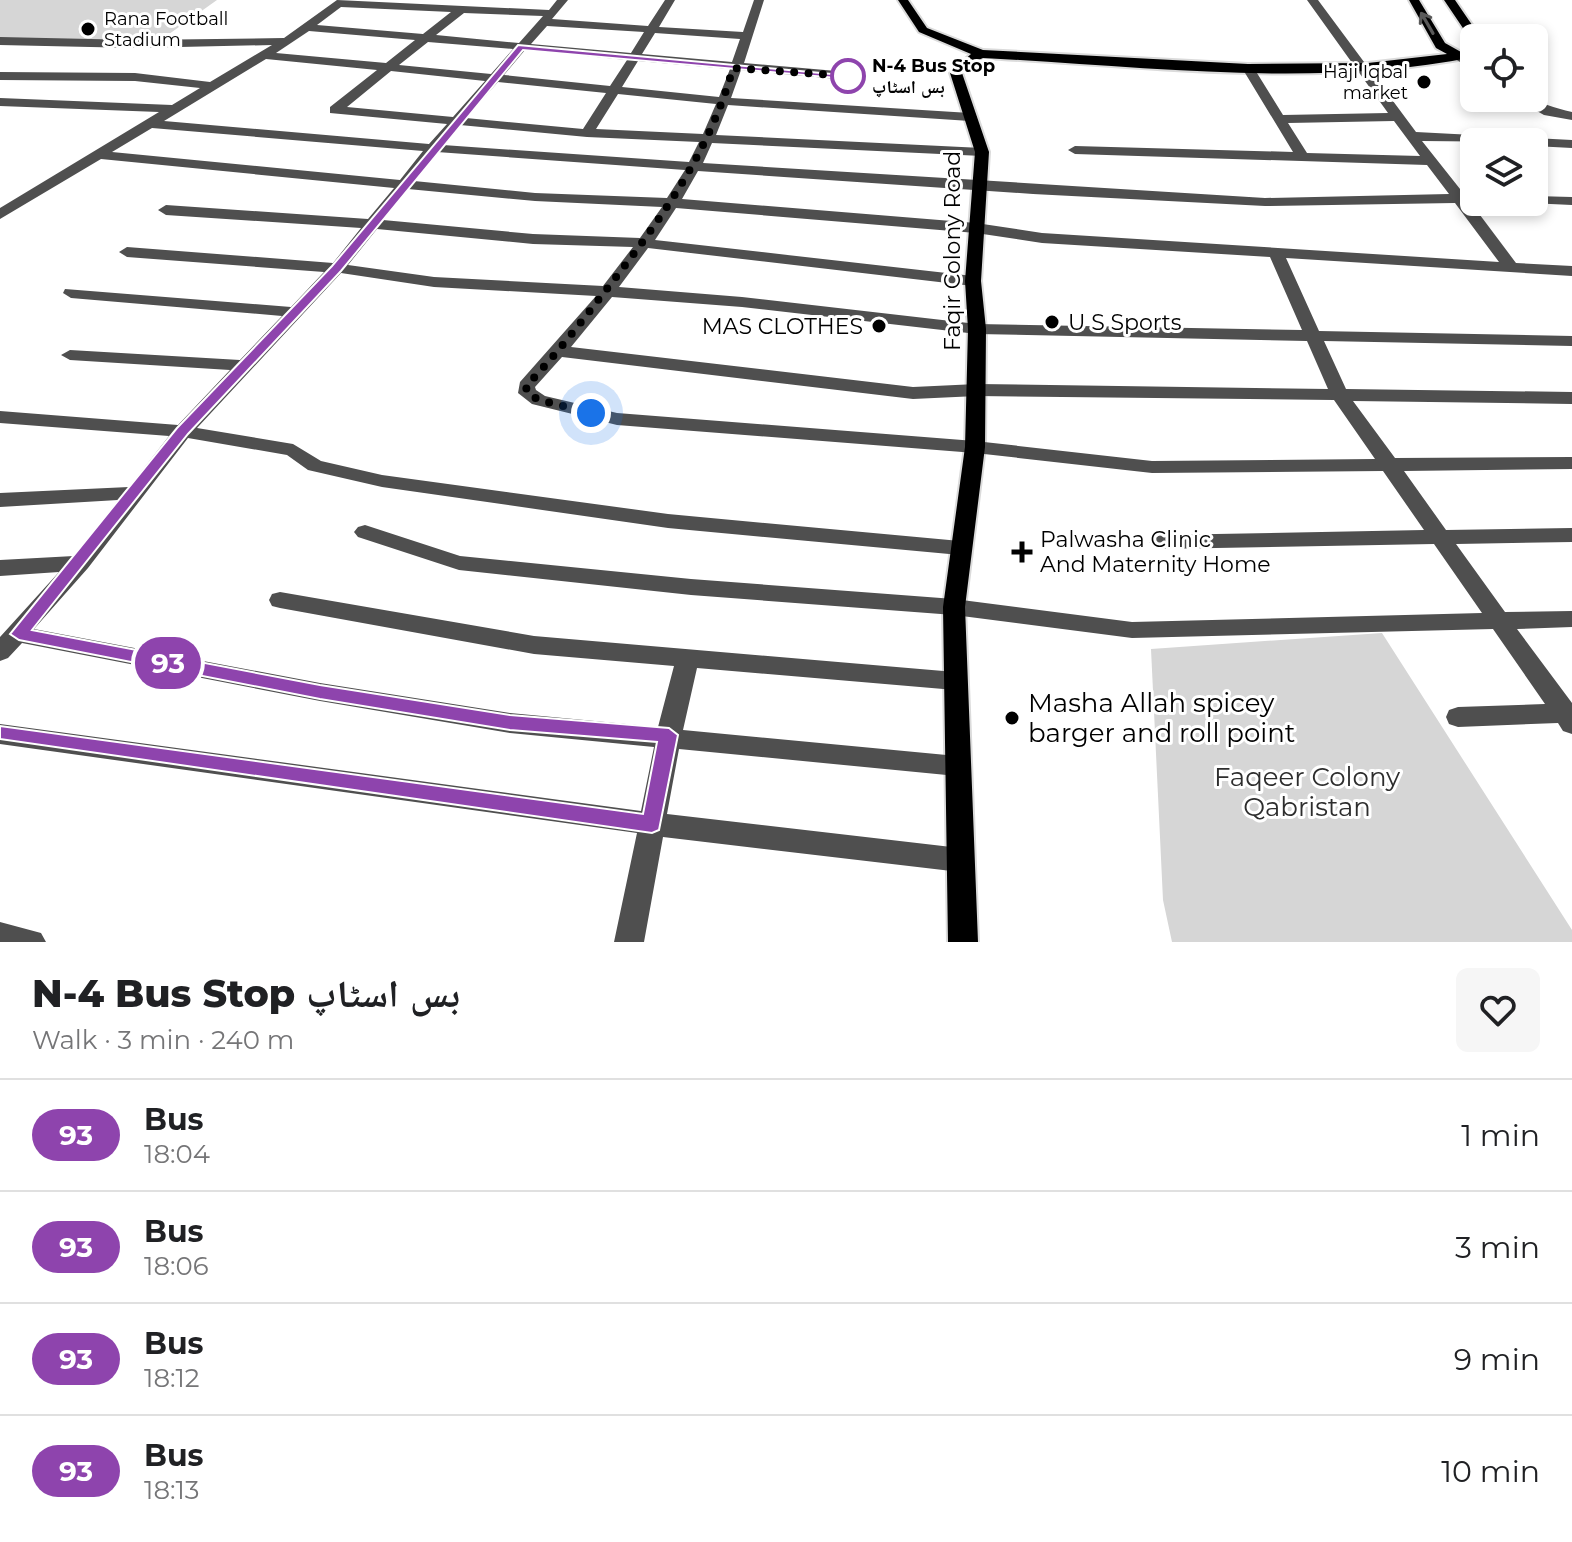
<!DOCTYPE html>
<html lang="en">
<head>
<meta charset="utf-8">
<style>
  :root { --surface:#fff; --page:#f6f6f6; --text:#202124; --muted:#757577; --line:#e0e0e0 }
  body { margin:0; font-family:Montserrat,"Noto Naskh Arabic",sans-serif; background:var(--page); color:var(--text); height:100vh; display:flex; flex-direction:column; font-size:30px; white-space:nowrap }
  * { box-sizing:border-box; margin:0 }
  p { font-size:26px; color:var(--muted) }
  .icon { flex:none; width:44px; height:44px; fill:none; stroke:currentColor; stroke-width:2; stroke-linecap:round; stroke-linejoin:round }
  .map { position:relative; height:942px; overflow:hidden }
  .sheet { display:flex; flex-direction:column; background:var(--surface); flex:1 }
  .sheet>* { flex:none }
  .badge { padding:0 16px; border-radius:26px; font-size:28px; line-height:52px }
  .tools { position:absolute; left:1460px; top:24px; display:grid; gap:16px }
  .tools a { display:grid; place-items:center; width:88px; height:88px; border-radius:12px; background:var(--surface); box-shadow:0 4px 12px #0003; font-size:40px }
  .you { position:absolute; width:40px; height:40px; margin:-20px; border:6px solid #fff; border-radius:50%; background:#1a73e8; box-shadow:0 0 0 12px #1a73e833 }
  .map>.badge { position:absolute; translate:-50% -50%; box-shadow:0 0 0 4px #fff }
  .round { display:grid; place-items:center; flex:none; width:84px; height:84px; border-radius:12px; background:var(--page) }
  .overview { display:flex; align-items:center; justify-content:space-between; height:136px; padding:0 32px }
  h1 { font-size:38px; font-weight:800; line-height:60px }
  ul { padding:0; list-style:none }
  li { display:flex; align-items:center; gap:24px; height:112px; padding:0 32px; border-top:2px solid var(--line) }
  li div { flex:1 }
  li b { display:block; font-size:30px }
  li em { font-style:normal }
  li .badge { min-width:88px; font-weight:700; text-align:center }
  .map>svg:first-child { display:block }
  .green { fill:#d6d6d6 }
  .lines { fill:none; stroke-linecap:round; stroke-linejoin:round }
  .major-casing { stroke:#dbdbdb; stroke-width:4 }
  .minor { fill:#4f4f4f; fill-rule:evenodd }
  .major { fill:#000; fill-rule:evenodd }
  .oneway { stroke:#595959 }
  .line { fill:#8e44ad; stroke:#fff; stroke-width:2 }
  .walk { stroke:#000; stroke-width:8; stroke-dasharray:0 14.4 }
  .poi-dot { fill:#000; stroke:#fff; stroke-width:3 }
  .stop-dot { fill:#fff; stroke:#8e44ad; stroke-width:4 }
  .labels { text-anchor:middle; stroke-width:6; stroke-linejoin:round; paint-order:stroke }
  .far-poi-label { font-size:18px; fill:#000; stroke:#fff; text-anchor:start }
  .far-stop-label { font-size:18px; font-weight:bold; fill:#000; stroke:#fff; text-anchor:start }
  .street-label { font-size:22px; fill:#000; stroke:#fff }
  .poi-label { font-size:22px; fill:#000; stroke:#fff; text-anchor:start }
  .near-poi-label { font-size:26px; fill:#000; stroke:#fff; text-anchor:start }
  .near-park-label { font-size:26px; fill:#2d2d2d; stroke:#fff }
</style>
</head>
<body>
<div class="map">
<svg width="1572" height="942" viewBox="0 0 1572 942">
  <rect width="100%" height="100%" fill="#fff"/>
  <!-- green -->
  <path class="green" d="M0,0H217L155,44L0,41Z
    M1382,633L1572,930V942H1172L1163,900L1151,649Z"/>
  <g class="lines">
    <!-- major casing -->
    <g class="major-casing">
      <path id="major" d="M898,0H908L927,28L983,50L1248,64L1368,63L1447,54L1436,48L1409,0H1419L1445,43L1461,52L1474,49V57C1314,89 1144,66 983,58L972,63L962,73L989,152L981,281L986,329L985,447L965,607L978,942H948L943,607L965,447L968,329L965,281L975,152L950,73L971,54L919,32Z
        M1444,0H1455L1481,38L1471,40Z"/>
    </g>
    <!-- minor -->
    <path class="minor" d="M337,0L549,10L557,0H568L552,19L648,26L665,0H675L659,27L743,32L754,0H764L744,63L848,72L854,76L848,80L741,70L731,98L970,113L977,117L970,121L728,105L716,135L982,148L989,152L982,156L712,143L703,163L1265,198L1449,194L1427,165L1075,154L1068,150L1075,146L1293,152L1242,68L1248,64L1252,65L1283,115L1388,113L1307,0H1318L1416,132L1572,140V148L1534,146V142L1422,141L1464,194H1474L1476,202L1471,203L1516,263L1572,266V276L1286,258L1319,331L1572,336V346L1324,341L1346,389L1572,392V404L1353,401L1395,458L1572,457V469L1404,471L1446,530L1572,528V542L1456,544L1505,612L1572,611V627L1517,629L1572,703V734L1563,731L1558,723L1458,727L1449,724L1446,717L1449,710L1458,707L1545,704L1493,629L1132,638L954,615L691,595L459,570L358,537L354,532L358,527L365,525L460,556L691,579L954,599L1132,622L1482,613L1434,544L1160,549L1149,542L1160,535L1424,530L1383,471L1152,473L975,453L617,425L532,404L518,393L520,382L596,296L434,287L341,273L197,428L293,444L321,461L382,475L668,514L960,541L971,548L960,555L668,528L382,487L308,470L287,455L188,438L88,568L34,629L320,683L510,713L658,727L674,666L534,654L280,608L272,606L269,600L272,594L280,592L534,636L955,672L963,675L967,681L963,687L955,690L697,668L683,730L957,756L966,759L970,766L966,773L957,776L679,749L667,814L960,848L970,852L974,860L970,868L960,872L663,837L644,942H614L637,833L0,744V724L641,811L654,747L510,733L320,701L22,643L8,658L0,661V637L59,572L0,576V560L74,556L118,500L0,507V493L129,487L169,436L0,423V411L178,425L230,370L70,360L61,355L70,350L240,360L282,316L71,298L63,293L65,289L291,307L324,272L127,257L119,252L127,247L333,263L361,228L166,215L158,210L166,205L368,219L394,188L101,159L0,219V208L159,112L0,106V98L172,105L200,88L135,81L0,80V72L135,73L210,82L272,45L136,48L0,45V37L136,40L284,38ZM341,7L451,12L423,34L317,25ZM464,13L543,16L519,43L436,35ZM547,26L644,32L631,53L531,44ZM309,31L415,40L386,63L276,53ZM655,33L740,39L732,62L642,54ZM428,42L513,49L491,74L399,65ZM525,50L627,60L610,86L504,75ZM266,59L377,70L330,107V113L447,124L429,144L164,121ZM638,61L730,69L719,97L622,87ZM391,71L485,81L453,117L347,107ZM498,82L606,93L583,129L466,118ZM618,94L716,104L703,134L596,129ZM1394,121L1420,156L1307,153L1288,123ZM460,125L587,137L699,142L689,162L443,145ZM152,128L423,151L400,180L112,152ZM437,152L685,170L667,198L535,193L414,181ZM698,171L1033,194L1265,206L1455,203L1499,262L1042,233L976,223L682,199ZM408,189L535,201L662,207L640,238L533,234L383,220ZM676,208L976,233L1042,243L1270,257L1302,330L977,324L742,297L619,287L648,248L973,286L981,281L973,276L655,240ZM377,229L533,244L633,247L603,286L434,277L348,265ZM612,297L742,307L977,334L1307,341L1328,389L977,384L913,387L571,347ZM562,357L913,399L977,396L1334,400L1375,459L1152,461L975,441L617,413L545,396L536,390L535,387Z
      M1455,53H1463L1474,61V70L1455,59Z
      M1514,98C1534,98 1551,108 1572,112V120L1544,115Z
      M1534,196L1572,197V205L1529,203L1534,202Z
      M0,922L41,933L46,942H0Z"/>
    <!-- major -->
    <use href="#major" class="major"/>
  </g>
  <!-- one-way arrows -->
  <defs><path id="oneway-shaft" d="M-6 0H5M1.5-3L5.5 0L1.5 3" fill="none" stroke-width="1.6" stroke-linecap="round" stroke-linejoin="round" transform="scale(2)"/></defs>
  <use class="oneway" href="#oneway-shaft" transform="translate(1427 23) rotate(-120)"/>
  <!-- line -->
  <path class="line" d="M518,45L853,76L848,79L523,50L341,271L188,434L32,630L320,685L510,715L669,728L678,735L659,830L652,833L0,739V726L643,814L657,742L510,730L320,699L19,640L10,634L177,428L332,266Z"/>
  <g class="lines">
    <!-- walk -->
    <path class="walk" d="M591,413L539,400L527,393L526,386C558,353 585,317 613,281C664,215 710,150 733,68L848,76"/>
  </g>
  <!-- markers -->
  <g class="poi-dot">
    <circle cx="88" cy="29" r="8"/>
    <circle cx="1424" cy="82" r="8"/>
    <circle cx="1052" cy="322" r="8"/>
    <circle cx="879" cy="326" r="8"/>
    <path d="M1018 540h8v8h8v8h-8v8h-8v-8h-8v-8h8z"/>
    <circle cx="1012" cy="718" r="8"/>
  </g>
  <circle class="stop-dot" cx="848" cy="76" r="16"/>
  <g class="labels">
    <!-- far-poi labels -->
    <g class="far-poi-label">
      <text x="104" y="25">Rana Football<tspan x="104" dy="21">Stadium</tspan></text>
      <text x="1408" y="78" text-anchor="end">Haji Iqbal<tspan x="1408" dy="21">market</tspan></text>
    </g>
    <!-- far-stop labels -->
    <g class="far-stop-label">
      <text x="872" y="72">N-4 Bus Stop<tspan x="872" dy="21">بس اسٹاپ</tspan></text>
    </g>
    <!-- street labels -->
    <g class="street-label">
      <text transform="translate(952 251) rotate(-90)" y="8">Faqir Colony Road</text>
    </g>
    <!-- poi labels -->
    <g class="poi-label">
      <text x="1068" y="330">U S Sports</text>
      <text x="863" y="334" text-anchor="end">MAS CLOTHES</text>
      <text x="1040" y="547">Palwasha Clinic<tspan x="1040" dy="25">And Maternity Home</tspan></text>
    </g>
    <!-- near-poi labels -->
    <g class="near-poi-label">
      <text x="1028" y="712">Masha Allah spicey<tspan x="1028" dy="30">barger and roll point</tspan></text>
    </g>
    <!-- near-park labels -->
    <g class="near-park-label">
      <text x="1307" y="786">Faqeer Colony<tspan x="1307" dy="30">Qabristan</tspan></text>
    </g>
  </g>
</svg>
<div class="tools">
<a><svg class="icon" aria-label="locate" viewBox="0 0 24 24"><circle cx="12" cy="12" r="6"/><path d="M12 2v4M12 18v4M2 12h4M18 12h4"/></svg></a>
<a><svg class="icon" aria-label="layers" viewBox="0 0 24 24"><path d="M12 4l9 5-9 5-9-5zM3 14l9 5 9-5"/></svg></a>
</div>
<div class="you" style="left:591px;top:413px"></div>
<b class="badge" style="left:168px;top:663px;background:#8e44ad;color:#fff">93</b>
</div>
<section class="sheet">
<div class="overview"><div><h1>N-4 Bus Stop بس اسٹاپ</h1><p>Walk · 3 min · 240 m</p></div><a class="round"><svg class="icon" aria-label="heart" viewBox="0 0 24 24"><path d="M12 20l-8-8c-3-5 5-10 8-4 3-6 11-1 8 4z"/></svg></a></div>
<ul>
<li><span class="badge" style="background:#8e44ad;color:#fff">93</span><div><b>Bus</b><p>18:04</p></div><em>1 min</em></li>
<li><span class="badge" style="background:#8e44ad;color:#fff">93</span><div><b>Bus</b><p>18:06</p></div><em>3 min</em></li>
<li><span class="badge" style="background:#8e44ad;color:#fff">93</span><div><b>Bus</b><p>18:12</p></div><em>9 min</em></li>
<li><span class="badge" style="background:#8e44ad;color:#fff">93</span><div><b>Bus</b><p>18:13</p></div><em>10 min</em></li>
</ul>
</section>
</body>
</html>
